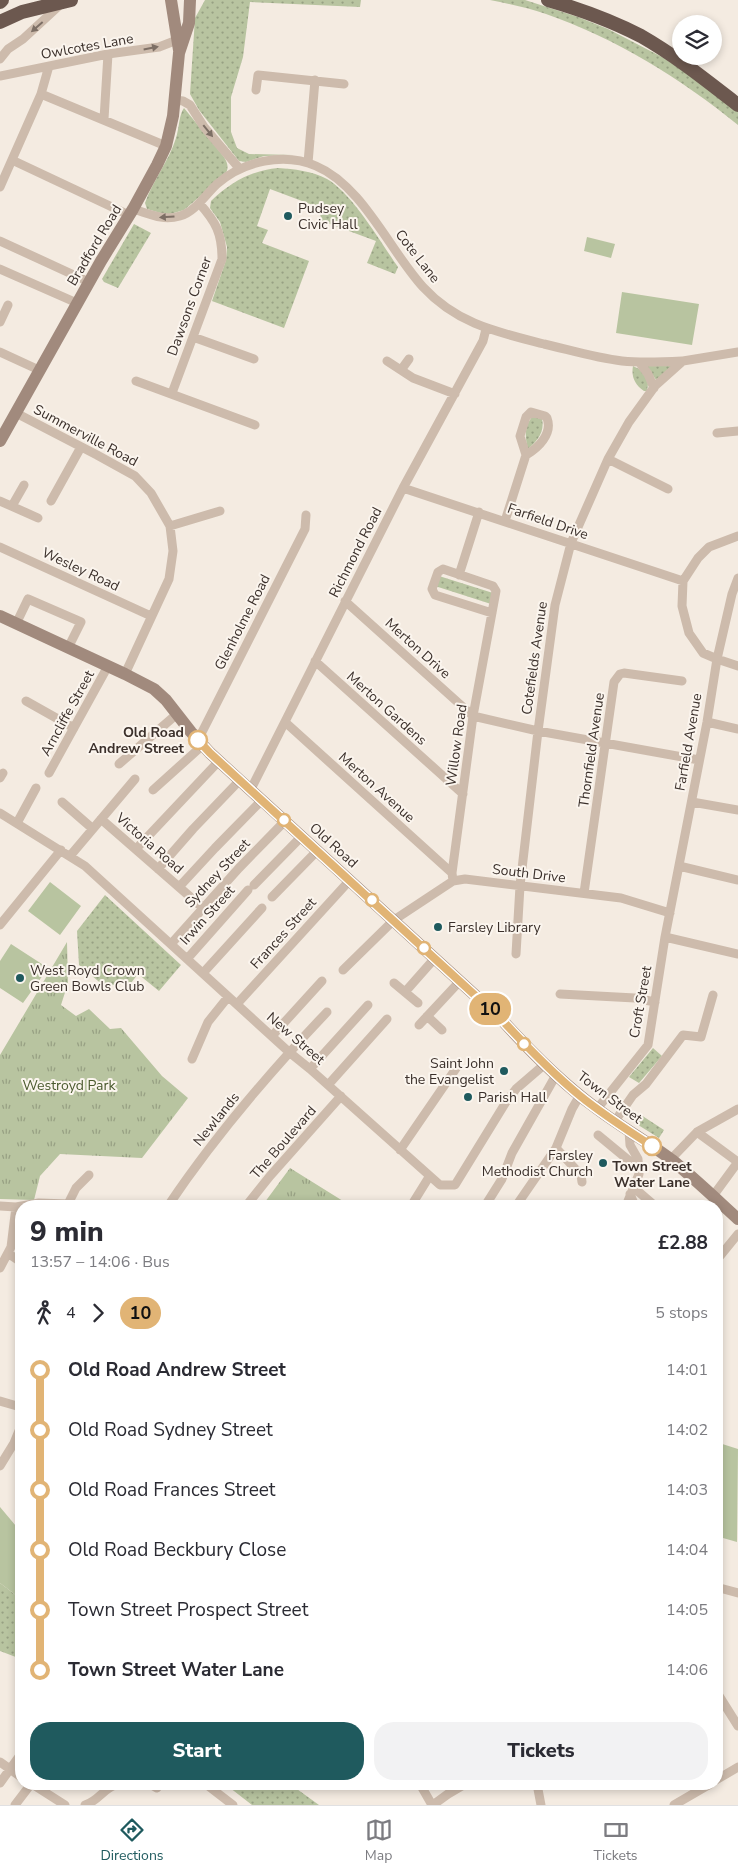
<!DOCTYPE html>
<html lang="en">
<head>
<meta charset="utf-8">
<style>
  :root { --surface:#fff; --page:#f2f2f3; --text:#2b2b33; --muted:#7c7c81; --line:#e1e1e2; --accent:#1f5a5e }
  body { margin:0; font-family:"Nunito Sans",sans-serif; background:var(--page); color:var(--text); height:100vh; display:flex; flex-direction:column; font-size:19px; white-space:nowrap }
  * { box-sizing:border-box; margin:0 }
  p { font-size:16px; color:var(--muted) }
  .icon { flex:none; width:28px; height:28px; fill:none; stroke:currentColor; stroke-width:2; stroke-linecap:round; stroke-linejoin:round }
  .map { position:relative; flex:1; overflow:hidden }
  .sheet { position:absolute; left:15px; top:1200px; width:708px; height:590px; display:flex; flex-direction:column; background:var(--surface); border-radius:20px; box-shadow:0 2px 8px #0003 }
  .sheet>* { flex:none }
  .badge { padding:0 10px; border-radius:16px; font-size:18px; line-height:32px }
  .buttons { position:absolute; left:672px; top:15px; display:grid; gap:10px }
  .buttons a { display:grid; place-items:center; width:50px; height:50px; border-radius:50%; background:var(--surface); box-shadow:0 2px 8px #0003; font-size:25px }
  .map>.badge { position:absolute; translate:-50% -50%; box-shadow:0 0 0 2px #fff }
  .legs { display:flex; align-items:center; gap:8px; height:55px; padding:0 15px; font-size:16px }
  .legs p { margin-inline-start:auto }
  .head { display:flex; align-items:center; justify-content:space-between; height:85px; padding:0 15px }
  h1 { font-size:28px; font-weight:800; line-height:38px }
  .cta { display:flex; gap:10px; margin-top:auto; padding:10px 15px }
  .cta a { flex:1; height:58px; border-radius:20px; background:var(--accent); color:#fff; font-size:20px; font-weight:800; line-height:58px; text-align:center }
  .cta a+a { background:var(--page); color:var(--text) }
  ul { padding:0 15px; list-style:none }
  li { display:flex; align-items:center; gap:18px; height:60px; font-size:19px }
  li i { display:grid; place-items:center; width:8px; height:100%; margin:0 6px; background:currentColor }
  li i::after { content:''; width:12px; height:12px; margin:-6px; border:4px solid; border-radius:50%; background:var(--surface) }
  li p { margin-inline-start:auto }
  li:first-child i { background:linear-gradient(#0000 50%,currentColor 0) }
  li:last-child i { background:linear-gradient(currentColor 50%,#0000 0) }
  .menu { display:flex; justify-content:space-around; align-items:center; height:70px; border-top:1px solid var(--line); background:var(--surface); font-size:14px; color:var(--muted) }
  .menu a { display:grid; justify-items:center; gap:2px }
  .menu .current { color:var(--accent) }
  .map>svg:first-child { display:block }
  .grass { fill:url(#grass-dots) }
  .park { fill:url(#park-tufts) }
  .pitch { fill:#b8c4a0 }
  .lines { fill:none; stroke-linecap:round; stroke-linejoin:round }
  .minor { stroke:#cdbbac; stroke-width:9 }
  .secondary { stroke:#a18a7d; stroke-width:12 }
  .trunk { stroke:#6c584f; stroke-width:14 }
  .oneway { fill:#7d6f65 }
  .line-1-casing { stroke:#fff; stroke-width:11 }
  .line-1 { stroke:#e1b475; stroke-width:8 }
  .poi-dot { fill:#1f5a5e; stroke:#fbf5ee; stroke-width:2 }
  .stop-1-dot { fill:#fff; stroke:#e1b475; stroke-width:2.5 }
  .labels { text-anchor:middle; stroke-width:4; stroke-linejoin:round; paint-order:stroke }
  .street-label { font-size:14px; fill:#3b302b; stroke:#fbf5ee }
  .poi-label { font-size:14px; fill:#3b302b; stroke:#fbf5ee; text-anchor:start }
  .stop-label { font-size:14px; font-weight:bold; fill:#3b302b; stroke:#fbf5ee; text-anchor:end }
  .park-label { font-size:14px; fill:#4a5a2e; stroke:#fbf5ee }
</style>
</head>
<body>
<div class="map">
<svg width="738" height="1805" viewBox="0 0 738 1805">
  <defs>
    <pattern id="grass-dots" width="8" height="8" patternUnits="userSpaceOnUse" patternTransform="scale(1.25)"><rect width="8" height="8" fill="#b8c4a0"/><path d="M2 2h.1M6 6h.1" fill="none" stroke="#97a083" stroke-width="1.8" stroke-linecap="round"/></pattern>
    <pattern id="park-tufts" width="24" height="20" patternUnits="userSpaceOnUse" patternTransform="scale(1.25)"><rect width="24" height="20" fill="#b8c4a0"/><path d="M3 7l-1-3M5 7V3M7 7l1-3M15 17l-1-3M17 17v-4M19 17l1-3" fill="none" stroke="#97a083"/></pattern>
  </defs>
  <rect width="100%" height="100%" fill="#f4ebe1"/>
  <!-- grass -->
  <path class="grass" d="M205,0H361L360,7L250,2L243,57L231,97V132L237,148L249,154L293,155L264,156L246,162L239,161L199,110L190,94L195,18Z
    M490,0H525L578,17L608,29L662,57L696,79L738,110V125C682,79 615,38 546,14C528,8 509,4 490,0Z
    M184,108L224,157C228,164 229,168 225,175L184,210L167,215L147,209L145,203C153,180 169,161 176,138C179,129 179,114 184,108Z
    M278,168C294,169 312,171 327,179C352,193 381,243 398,267L395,274L367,263L376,241L322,221L318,207L270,189L257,226L268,230L262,243L309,261L284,328L212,301L226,260L227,247L220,222L210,208L211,201C231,182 250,171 278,168Z
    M134,224L151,233L118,288L104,282L102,279Z
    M672,364L673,366L656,380L647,366Z
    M633,366L643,371L648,384L647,391H644C635,385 631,377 633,366Z
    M532,417L542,419C545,432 537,441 528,449C525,438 524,427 532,417Z
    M439,576L493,593L491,604L435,586Z
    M105,895L181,965L159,991L138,974L131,983L104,986L79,965L77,931Z
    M653,1048L662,1056L639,1083L629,1077Z
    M641,1115L664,1130L659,1138L635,1123Z
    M0,1583L21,1599V1659L0,1651Z
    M225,1784H290L319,1805H252Z"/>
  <!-- park -->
  <path class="park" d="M67,942L68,983L61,1005L76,1016L89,1009L110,1029L121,1028L162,1076L188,1098L142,1158L60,1154L40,1176L34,1200L0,1199V1055Z
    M290,1168L351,1206H262Z"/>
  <!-- pitch -->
  <path class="pitch" d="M587,237L615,244L611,258L584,251Z
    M622,292L699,304L692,345L616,333Z
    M50,882L81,906L60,935L28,911Z
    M11,944L48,968L23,1003L0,988V961Z
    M716,1442L738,1449L737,1542L716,1536Z
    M0,1507L21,1532V1599L0,1583Z"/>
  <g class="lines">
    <!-- minor -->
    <path class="minor" d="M0,59L8,49L23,39L61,4
      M0,76L108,54L159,47L177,40
      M256,90L258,75L344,84
      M41,94L166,146
      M175,100L183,101L190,105L204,127L239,168
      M104,119L108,54
      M12,160L129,215
      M308,163L315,80
      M0,187L41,94L49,66
      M133,209C150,214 162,221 180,216C195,212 206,194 217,184C243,161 284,152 316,166C362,185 390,251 423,287C457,324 497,332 544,344C570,350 596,358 622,361C642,363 662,362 683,361
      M0,241L89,282
      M0,269L77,303
      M0,322L8,305
      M193,337L254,359
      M0,352L39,370
      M387,361L413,378L455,394
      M639,362L648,374L654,388
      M401,370L409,359
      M136,381L255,425
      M172,393L222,259C222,233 216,222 199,203
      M16,413L97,455L135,476L151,493L170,526L173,551L169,579L125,674
      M717,433L738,431
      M608,459L668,489
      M403,488L683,581
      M0,501L38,518
      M51,501L81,447
      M12,506L24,485
      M505,521L526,455L520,436L526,417L531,412L545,416L547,418C553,434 538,448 526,455
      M170,526L220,511
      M738,536L709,547L698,558L683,581L682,606L689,633L703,653L717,659L738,666
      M0,547L151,616
      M459,575L479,512
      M345,601L473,716L538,731L699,760
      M16,624L28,599L81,622L68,648
      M315,661L463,794
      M26,701L74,728
      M285,722L452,873
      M707,722L738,729
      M198,740L305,529L306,515
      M119,764L177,714
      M49,773L108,666
      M0,778L3,773
      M251,789L403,488L483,341L486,329
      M153,790L203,745
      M62,802L93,829
      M692,802L738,810
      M0,813L85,866L289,1052L310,1069L440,1185H455L506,1102L516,1089L545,1064
      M101,819L203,908
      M17,823L36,788
      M136,849L219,761
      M70,856L135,779
      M679,866L738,880
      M158,869L193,829L240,780
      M453,881L452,873L473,716L496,591L493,586L443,569L438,572L432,589L435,595L492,613
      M254,885L302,836
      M179,887L215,848L262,800
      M584,893L614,682L620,674L624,673L682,681
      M272,897L318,850
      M0,925L61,850
      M665,937L738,954
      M171,944L239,868L285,821
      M516,954L520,886L538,731L555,605L571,543L608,459L629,422L655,386L683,361L738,352
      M187,959L248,890
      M343,970L394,920L453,881L465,879L621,898L670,913
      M203,973L262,908
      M394,983L418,1003
      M405,992L435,958
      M560,994L635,998L655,1002
      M237,1004L350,880
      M427,1016L442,1030
      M419,1025L460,981
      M272,1036L322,981
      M192,1059L208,1022L228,997
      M310,1069L368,1005
      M328,1085L387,1019
      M580,1095L572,1109L556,1148L581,1175L582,1182
      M597,1109L648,1045L665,937L707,722L717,659L732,594L738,578
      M615,1121L633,1095L646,1084L683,1035L701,1037L713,995
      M697,1132L738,1162
      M598,1135L638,1168
      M400,1150L457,1067
      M671,1159L697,1132L738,1109
      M633,1187L655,1206
      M630,1194L635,1206
      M713,1196L738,1162
      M68,1204L76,1188L89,1175
      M0,1206L16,1207L39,1203L68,1204L71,1206
      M168,1206C215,1136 269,1073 327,1012
      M246,1206L270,1176L341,1096
      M411,1206L429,1177
      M485,1206L502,1179L512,1153L556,1075
      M516,1206L556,1148
      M626,1206L639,1174L638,1159L630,1145L629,1131
      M9,1254L21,1262
      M716,1261L738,1234
      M0,1268L11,1247L16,1207
      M0,1401L17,1406L21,1405
      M0,1466L14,1443L21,1426
      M716,1587L738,1593
      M716,1691L738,1726
      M0,1762L21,1777
      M716,1780L738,1767
      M0,1783L21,1754
      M32,1784L65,1805
      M150,1784L157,1788
      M420,1784L432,1805
      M537,1784L541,1805
      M207,1785L233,1805
      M15,1805L31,1784
      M85,1805C100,1800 103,1788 118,1784
      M433,1805L448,1794L465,1784
      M674,1805L710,1784"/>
    <!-- secondary -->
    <path class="secondary" d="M171,0L179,50
      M0,441L101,261L133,209L157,165L166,146L173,116L179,53L189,23L190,0
      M0,616L125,674L154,689L166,700L191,732L210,753L502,1020C531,1052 562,1083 596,1108C621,1127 648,1142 672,1160C695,1179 716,1199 738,1219"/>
    <!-- trunk -->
    <path class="trunk" d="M548,0C579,9 612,21 641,36C676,56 707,81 738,105
      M0,2L2,0
      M0,22L22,12L71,0"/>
  </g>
  <!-- one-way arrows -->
  <defs><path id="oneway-solid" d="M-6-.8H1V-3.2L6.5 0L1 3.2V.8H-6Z" transform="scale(1.25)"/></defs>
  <g class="oneway">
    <use href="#oneway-solid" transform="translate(37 27) rotate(139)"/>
    <use href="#oneway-solid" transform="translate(151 48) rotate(-11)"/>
    <use href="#oneway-solid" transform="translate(208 131) rotate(51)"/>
    <use href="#oneway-solid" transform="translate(167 217) rotate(176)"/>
  </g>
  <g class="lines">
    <!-- line-1 casing -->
    <g class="line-1-casing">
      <path id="line-1" d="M198,740L210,753L502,1020C526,1046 551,1072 579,1095C602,1114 627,1130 652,1146"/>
    </g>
    <!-- line-1 -->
    <use href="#line-1" class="line-1"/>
  </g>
  <!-- markers -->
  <g class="poi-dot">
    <circle cx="288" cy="216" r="5"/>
    <circle cx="438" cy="927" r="5"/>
    <circle cx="20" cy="978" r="5"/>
    <circle cx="504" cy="1071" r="5"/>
    <circle cx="468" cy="1097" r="5"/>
    <circle cx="603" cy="1163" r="5"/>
  </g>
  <g class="stop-1-dot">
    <circle cx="198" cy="740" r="9"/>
    <circle cx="284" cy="820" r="6"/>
    <circle cx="372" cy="900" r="6"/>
    <circle cx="424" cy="948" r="6"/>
    <circle cx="524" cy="1044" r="6"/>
    <circle cx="652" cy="1146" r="9"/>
  </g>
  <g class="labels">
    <!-- street labels -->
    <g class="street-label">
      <text transform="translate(87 46) rotate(-10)" y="5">Owlcotes Lane</text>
      <text transform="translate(94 245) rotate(-59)" y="5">Bradford Road</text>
      <text transform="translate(418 256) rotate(52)" y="5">Cote Lane</text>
      <text transform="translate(189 306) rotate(-70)" y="5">Dawsons Corner</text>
      <text transform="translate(86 435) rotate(28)" y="5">Summerville Road</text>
      <text transform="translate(548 521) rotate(19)" y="5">Farfield Drive</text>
      <text transform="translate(355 552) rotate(-63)" y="5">Richmond Road</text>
      <text transform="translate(81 569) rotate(25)" y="5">Wesley Road</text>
      <text transform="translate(242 622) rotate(-63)" y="5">Glenholme Road</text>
      <text transform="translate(418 648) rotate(42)" y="5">Merton Drive</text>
      <text transform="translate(534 658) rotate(-82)" y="5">Cotefields Avenue</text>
      <text transform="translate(387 708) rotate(42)" y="5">Merton Gardens</text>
      <text transform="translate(67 713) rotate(-61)" y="5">Arncliffe Street</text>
      <text transform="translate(688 742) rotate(-80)" y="5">Farfield Avenue</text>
      <text transform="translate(456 745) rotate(-82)" y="5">Willow Road</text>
      <text transform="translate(591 750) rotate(-82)" y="5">Thornfield Avenue</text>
      <text transform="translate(377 787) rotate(42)" y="5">Merton Avenue</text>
      <text transform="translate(150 843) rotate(41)" y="5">Victoria Road</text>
      <text transform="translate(334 845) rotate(42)" y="5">Old Road</text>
      <text transform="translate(217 873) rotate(-47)" y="5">Sydney Street</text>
      <text transform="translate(529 873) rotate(7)" y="5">South Drive</text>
      <text transform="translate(207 915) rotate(-48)" y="5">Irwin Street</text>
      <text transform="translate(283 933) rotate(-48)" y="5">Frances Street</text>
      <text transform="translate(640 1002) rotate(-80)" y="5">Croft Street</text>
      <text transform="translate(296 1038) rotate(41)" y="5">New Street</text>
      <text transform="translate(610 1097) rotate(37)" y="5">Town Street</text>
      <text transform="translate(216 1119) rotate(-51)" y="5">Newlands</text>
      <text transform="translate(283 1142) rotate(-49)" y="5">The Boulevard</text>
    </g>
    <!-- poi labels -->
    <g class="poi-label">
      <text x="298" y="213">Pudsey<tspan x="298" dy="16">Civic Hall</tspan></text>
      <text x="448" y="932">Farsley Library</text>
      <text x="30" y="975">West Royd Crown<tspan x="30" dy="16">Green Bowls Club</tspan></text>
      <text x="494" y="1068" text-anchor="end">Saint John<tspan x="494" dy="16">the Evangelist</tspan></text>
      <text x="478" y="1102">Parish Hall</text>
      <text x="593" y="1160" text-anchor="end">Farsley<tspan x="593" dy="16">Methodist Church</tspan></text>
    </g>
    <!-- stop labels -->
    <g class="stop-label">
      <text x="184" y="737">Old Road<tspan x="184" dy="16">Andrew Street</tspan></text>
      <text x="652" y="1171" text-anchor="middle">Town Street<tspan x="652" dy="16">Water Lane</tspan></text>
    </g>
    <!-- park labels -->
    <g class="park-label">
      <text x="69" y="1090">Westroyd Park</text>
    </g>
  </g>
</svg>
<div class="buttons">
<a><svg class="icon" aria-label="layers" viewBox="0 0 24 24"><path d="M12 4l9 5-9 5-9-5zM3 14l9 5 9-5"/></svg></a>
</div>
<b class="badge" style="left:490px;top:1009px;background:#e1b475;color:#111">10</b>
<section class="sheet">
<div class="head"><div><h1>9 min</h1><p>13:57 – 14:06 · Bus</p></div><b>£2.88</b></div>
<div class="legs"><svg class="icon" aria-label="walk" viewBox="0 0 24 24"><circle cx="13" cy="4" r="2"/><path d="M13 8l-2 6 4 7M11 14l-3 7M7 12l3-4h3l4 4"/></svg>4<svg class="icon" aria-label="forward" viewBox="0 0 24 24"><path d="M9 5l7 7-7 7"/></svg><b class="badge" style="background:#e1b475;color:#111">10</b><p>5 stops</p></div>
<ul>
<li><i style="color:#e1b475"></i><b>Old Road Andrew Street</b><p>14:01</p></li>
<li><i style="color:#e1b475"></i><span>Old Road Sydney Street</span><p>14:02</p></li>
<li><i style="color:#e1b475"></i><span>Old Road Frances Street</span><p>14:03</p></li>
<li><i style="color:#e1b475"></i><span>Old Road Beckbury Close</span><p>14:04</p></li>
<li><i style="color:#e1b475"></i><span>Town Street Prospect Street</span><p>14:05</p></li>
<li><i style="color:#e1b475"></i><b>Town Street Water Lane</b><p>14:06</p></li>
</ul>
<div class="cta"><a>Start</a><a>Tickets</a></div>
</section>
</div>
<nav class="menu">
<a class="current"><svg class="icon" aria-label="directions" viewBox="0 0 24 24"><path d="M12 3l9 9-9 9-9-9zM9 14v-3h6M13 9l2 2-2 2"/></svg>Directions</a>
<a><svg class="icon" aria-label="map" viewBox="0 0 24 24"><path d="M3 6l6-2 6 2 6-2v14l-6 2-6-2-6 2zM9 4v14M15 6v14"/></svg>Map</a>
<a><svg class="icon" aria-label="tickets" viewBox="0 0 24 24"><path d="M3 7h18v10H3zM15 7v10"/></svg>Tickets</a>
</nav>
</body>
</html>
